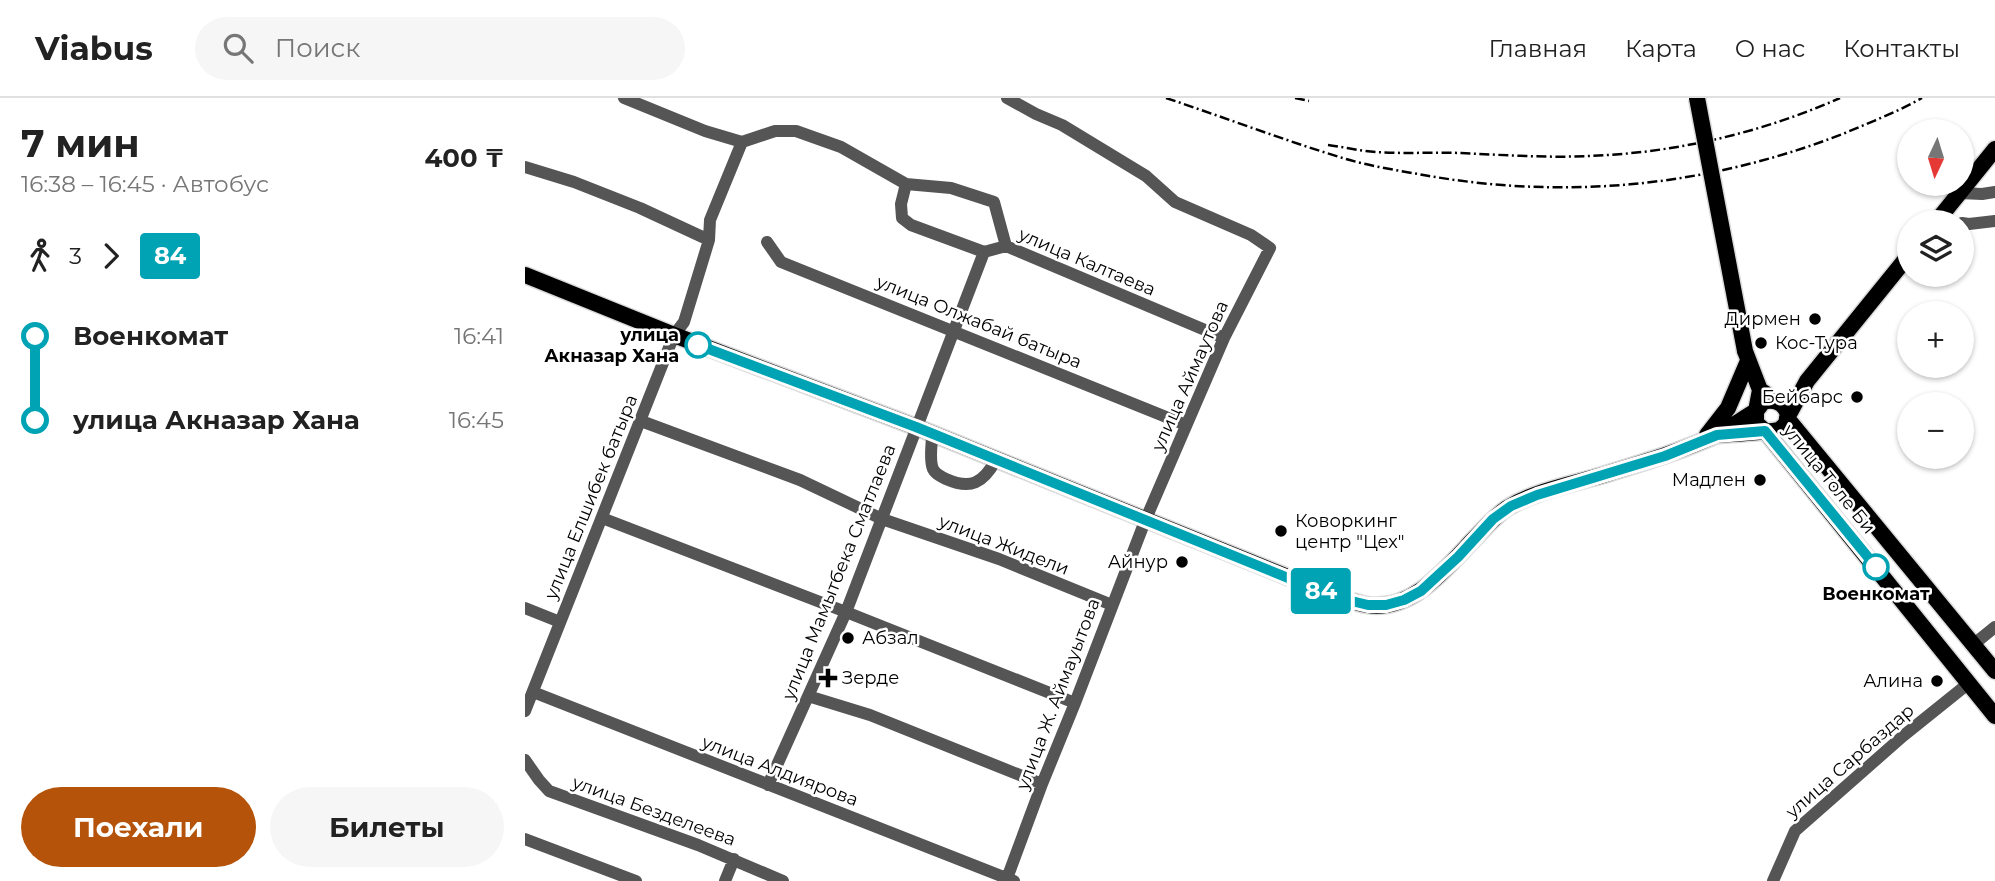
<!DOCTYPE html>
<html lang="ru">
<head>
<meta charset="utf-8">
<style>
  :root { --surface:#fff; --page:#f6f6f6; --text:#222; --muted:#767676; --line:#e0e0e0; --accent:#b45309 }
  body { margin:0; font-family:Montserrat,sans-serif; background:var(--page); color:var(--text); height:100vh; display:flex; flex-direction:column; font-size:26px; white-space:nowrap }
  * { box-sizing:border-box; margin:0 }
  p { font-size:23px; color:var(--muted) }
  .icon { flex:none; width:38px; height:38px; fill:none; stroke:currentColor; stroke-width:2; stroke-linecap:round; stroke-linejoin:round }
  .map { position:relative; flex:1; overflow:hidden }
  .side { display:flex; flex-direction:column; background:var(--surface); width:525px }
  .side>* { flex:none }
  .badge { padding:0 14px; border-radius:5px; font-size:24px; line-height:46px }
  .needle { width:46px; rotate:184deg }
  .fabs { position:absolute; left:1372px; top:21px; display:grid; gap:14px }
  .fabs a { display:grid; place-items:center; width:77px; height:77px; border-radius:50%; background:var(--surface); box-shadow:0 2px 5px #0004; font-size:35px }
  .map>.badge { position:absolute; translate:-50% -50%; box-shadow:0 0 0 4px #fff }
  .legs { display:flex; align-items:center; gap:10px; height:77px; padding:0 21px; font-size:23px }
  .legs p { margin-inline-start:auto }
  .head { display:flex; align-items:center; justify-content:space-between; height:119px; padding:0 21px }
  h1 { font-size:38px; font-weight:700; line-height:52px }
  .cta { display:flex; gap:14px; margin-top:auto; padding:14px 21px }
  .cta a { flex:1; height:80px; border-radius:42px; background:var(--accent); color:#fff; font-size:28px; font-weight:700; line-height:80px; text-align:center }
  .cta a+a { background:var(--page); color:var(--text) }
  ul { padding:0 21px; list-style:none }
  li { display:flex; align-items:center; gap:24px; height:84px; font-size:26px }
  li i { display:grid; place-items:center; width:10px; height:100%; margin:0 9px; background:currentColor }
  li i::after { content:''; width:18px; height:18px; margin:-9px; border:5px solid; border-radius:50%; background:var(--surface) }
  li p { margin-inline-start:auto }
  li:first-child i { background:linear-gradient(#0000 50%,currentColor 0) }
  li:last-child i { background:linear-gradient(currentColor 50%,#0000 0) }
  header { display:flex; align-items:center; gap:42px; box-sizing:border-box; height:98px; padding:0 35px; background:var(--surface); border-bottom:2px solid var(--line) }
  header strong { font-size:33px }
  nav { display:flex; gap:38px; margin-inline-start:auto; font-size:24px }
  .search { width:490px; height:63px; background:var(--page); display:flex; align-items:center; gap:18px; box-sizing:border-box; padding:0 24px; border-radius:38px; color:var(--muted); font-size:26px }
  main { display:flex; flex:1; min-height:0 }
  .map>svg:first-child { display:block }
  .lines { fill:none; stroke-linecap:round; stroke-linejoin:round }
  .major-casing { stroke:#dbdbdb; stroke-width:19 }
  .minor { stroke:#555; stroke-width:12 }
  .major { stroke:#000; stroke-width:16 }
  .rail { stroke:#000; stroke-width:2.5; stroke-dasharray:10 3.5 2 3.5; stroke-linecap:butt }
  .major-bridge-casing { stroke:#dbdbdb; stroke-width:19; stroke-linecap:butt }
  .major-bridge { stroke:#000; stroke-width:16 }
  .line-1-casing { stroke:#fff; stroke-width:16 }
  .line-1 { stroke:#00a3b4; stroke-width:10 }
  .poi-dot { fill:#000; stroke:#fff; stroke-width:2.5 }
  .stop-1-dot { fill:#fff; stroke:#00a3b4; stroke-width:3.5 }
  .labels { text-anchor:middle; stroke-width:5; stroke-linejoin:round; paint-order:stroke }
  .street-label { font-size:18px; fill:#000; stroke:#fff }
  .poi-label { font-size:18px; fill:#000; stroke:#fff; text-anchor:end }
  .stop-label { font-size:18px; font-weight:bold; fill:#000; stroke:#fff; text-anchor:end }
</style>
</head>
<body>
<header>
<strong>Viabus</strong>
<div class="search"><svg class="icon" aria-label="search" viewBox="0 0 24 24"><circle cx="10" cy="10" r="6"/><path d="M15 15l6 6"/></svg>Поиск</div>
<nav><a>Главная</a><a>Карта</a><a>О нас</a><a>Контакты</a></nav>
</header>
<main>
<section class="side">
<div class="head"><div><h1>7 мин</h1><p>16:38 – 16:45 · Автобус</p></div><b>400 ₸</b></div>
<div class="legs"><svg class="icon" aria-label="walk" viewBox="0 0 24 24"><circle cx="13" cy="4" r="2"/><path d="M13 8l-2 6 4 7M11 14l-3 7M7 12l3-4h3l4 4"/></svg>3<svg class="icon" aria-label="forward" viewBox="0 0 24 24"><path d="M9 5l7 7-7 7"/></svg><b class="badge" style="background:#00a3b4;color:#fff">84</b></div>
<ul>
<li><i style="color:#00a3b4"></i><b>Военкомат</b><p>16:41</p></li>
<li><i style="color:#00a3b4"></i><b>улица Акназар Хана</b><p>16:45</p></li>
</ul>
<div class="cta"><a>Поехали</a><a>Билеты</a></div>
</section>
<div class="map">
<svg width="1470" height="783" viewBox="0 0 1470 783">
  <rect width="100%" height="100%" fill="#fff"/>
  <g class="lines">
    <!-- major casing -->
    <g class="major-casing">
      <path id="major" d="M1411,124L1470,51
        M1384,157L1282,283L1262,320L1470,573
        M0,177L149,237L391,329L810,498C821,501 831,505 842,507C886,514 920,472 947,443C958,432 969,419 982,410C1010,393 1047,386 1078,377C1116,365 1154,354 1189,338C1204,331 1217,321 1231,313L1235,292
        M1220,253L1235,292L1241,296
        M1182,337L1203,310L1223,263
        M1194,337C1204,336 1250,334 1255,331C1272,320 1258,297 1238,304L1231,313V325L1240,333L1470,618"/>
    </g>
    <!-- minor -->
    <path class="minor" d="M99,0L180,33L217,44L250,33H271L316,49L381,86L376,106L377,120L386,127L459,154L481,148L699,240
      M0,69L49,84L115,110L184,142
      M381,86L426,90L469,104L481,148
      M1435,95L1457,96L1470,94
      M1437,125L1444,126L1470,123
      M242,144L256,164L661,327
      M116,323L275,382L357,421L474,461L587,507
      M407,337C407,347 404,362 408,371C411,377 416,378 421,381C446,392 458,385 471,362
      M77,420L321,514L550,605
      M0,510L35,524
      M1449,546L1470,529
      M8,594L489,783
      M283,598L345,617L517,686
      M0,613L149,237L159,224L184,142L185,122L217,44
      M0,662L14,682L24,693L173,747L258,783
      M243,687L321,514L459,154
      M0,741L111,783
      M200,783L209,761
      M481,783L517,686L550,605L620,423L699,240L745,150L726,137L650,104L621,78L537,27L511,16L482,0
      M1248,783L1270,733L1378,638L1444,585"/>
    <!-- major -->
    <use href="#major" class="major"/>
    <!-- rail -->
    <path class="rail" d="M641,0C701,20 761,43 821,61C848,69 877,73 904,78C1046,102 1185,88 1320,35C1346,24 1372,14 1397,0
      M770,0L784,3
      M803,47C819,49 835,53 851,54C879,56 908,54 936,55C978,57 1021,60 1063,58C1150,55 1236,35 1315,0"/>
    <!-- major-bridge casing -->
    <g class="major-bridge-casing">
      <path id="major-bridge" d="M1172,0L1220,253"/>
    </g>
    <!-- major-bridge -->
    <use href="#major-bridge" class="major-bridge"/>
  </g>
  <g class="lines">
    <!-- line-1 casing -->
    <g class="line-1-casing">
      <path id="line-1" d="M173,247L391,329L810,499L843,507H861L879,502L896,493L933,459L968,421L986,408L1012,397L1140,358L1192,337L1240,333L1351,469"/>
    </g>
    <!-- line-1 -->
    <use href="#line-1" class="line-1"/>
  </g>
  <!-- markers -->
  <g class="poi-dot">
    <circle cx="1290" cy="221" r="7"/>
    <circle cx="1236" cy="245" r="7"/>
    <circle cx="1332" cy="299" r="7"/>
    <circle cx="1235" cy="382" r="7"/>
    <circle cx="756" cy="433" r="7"/>
    <circle cx="657" cy="464" r="7"/>
    <circle cx="323" cy="540" r="7"/>
    <path d="M299.5 569.5h7v7h7v7h-7v7h-7v-7h-7v-7h7z"/>
    <circle cx="1412" cy="583" r="7"/>
  </g>
  <g class="stop-1-dot">
    <circle cx="173" cy="247" r="12"/>
    <circle cx="1351" cy="469" r="12"/>
  </g>
  <g class="labels">
    <!-- street labels -->
    <g class="street-label">
      <text transform="translate(562 164) rotate(23)" y="6">улица Калтаева</text>
      <text transform="translate(454 224) rotate(22)" y="6">улица Олжабай батыра</text>
      <text transform="translate(665 278) rotate(-66)" y="6">улица Аймаутова</text>
      <text transform="translate(1304 381) rotate(51)" y="6">улица Толе Би</text>
      <text transform="translate(66 399) rotate(-68)" y="6">улица Елшибек батыра</text>
      <text transform="translate(479 447) rotate(21)" y="6">улица Жидели</text>
      <text transform="translate(314 474) rotate(-68)" y="6">улица Мамытбека Сматлаева</text>
      <text transform="translate(533 596) rotate(-69)" y="6">улица Ж. Аймауытова</text>
      <text transform="translate(1325 663) rotate(-41)" y="6">улица Сарбаздар</text>
      <text transform="translate(255 673) rotate(21)" y="6">улица Алдиярова</text>
      <text transform="translate(129 713) rotate(20)" y="6">улица Безделеева</text>
    </g>
    <!-- poi labels -->
    <g class="poi-label">
      <text x="1276" y="227">Дирмен</text>
      <text x="1250" y="251" text-anchor="start">Кос-Тура</text>
      <text x="1318" y="305">Бейбарс</text>
      <text x="1221" y="388">Мадлен</text>
      <text x="770" y="429" text-anchor="start">Коворкинг<tspan x="770" dy="21">центр "Цех"</tspan></text>
      <text x="643" y="470">Айнур</text>
      <text x="337" y="546" text-anchor="start">Абзал</text>
      <text x="317" y="586" text-anchor="start">Зерде</text>
      <text x="1398" y="589">Алина</text>
    </g>
    <!-- stop labels -->
    <g class="stop-label">
      <text x="154" y="243">улица<tspan x="154" dy="21">Акназар Хана</tspan></text>
      <text x="1351" y="502" text-anchor="middle">Военкомат</text>
    </g>
  </g>
</svg>
<div class="fabs">
<a><svg class="needle" viewBox="-14 -14 28 28"><path d="M0-13l5 13h-10z" fill="#e53935"/><path d="M0 13l5-13h-10z" fill="#767676"/></svg></a>
<a><svg class="icon" aria-label="layers" viewBox="0 0 24 24"><path d="M12 4l9 5-9 5-9-5zM3 14l9 5 9-5"/></svg></a>
<a>+</a>
<a>−</a>
</div>
<b class="badge" style="left:796px;top:493px;background:#00a3b4;color:#fff">84</b>
</div>
</main>
</body>
</html>
